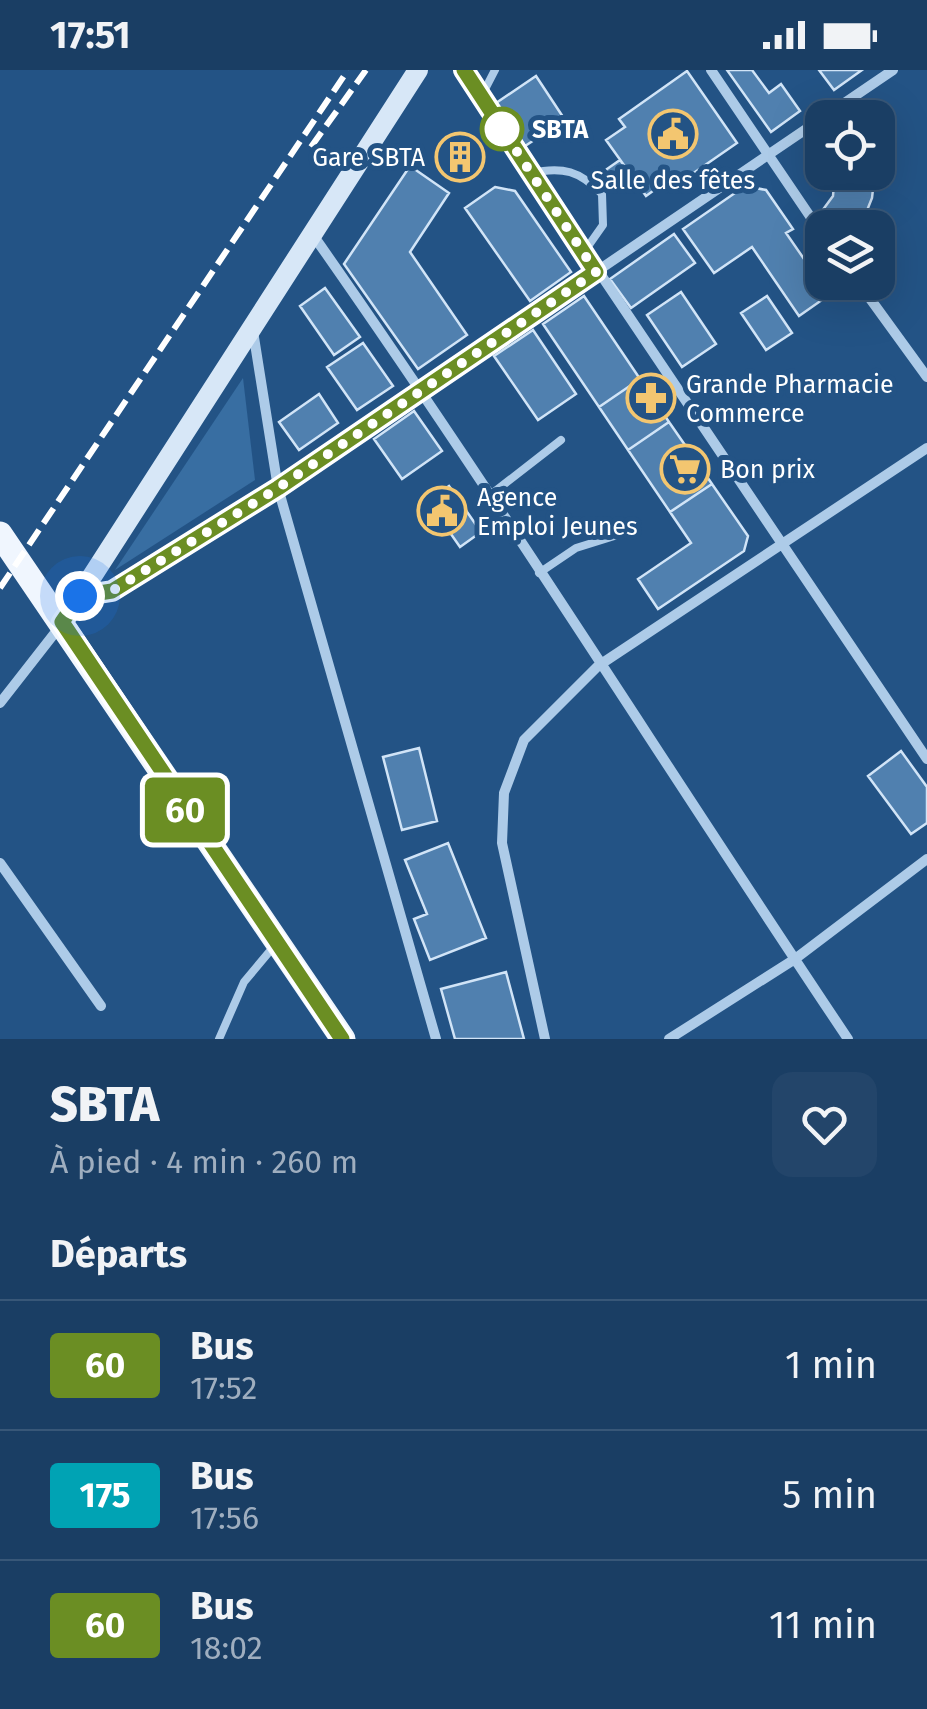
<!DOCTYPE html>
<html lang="fr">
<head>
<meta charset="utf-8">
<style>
  :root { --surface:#1a3e64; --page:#23456a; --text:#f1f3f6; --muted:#9faebf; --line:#385778 }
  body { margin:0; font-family:"Fira Sans",sans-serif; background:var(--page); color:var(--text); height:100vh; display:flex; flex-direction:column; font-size:38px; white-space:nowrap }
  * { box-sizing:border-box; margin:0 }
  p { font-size:32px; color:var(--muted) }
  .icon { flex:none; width:55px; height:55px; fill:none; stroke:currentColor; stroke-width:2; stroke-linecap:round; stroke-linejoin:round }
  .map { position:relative; height:969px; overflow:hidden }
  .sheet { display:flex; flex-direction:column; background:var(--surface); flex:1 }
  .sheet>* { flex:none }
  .badge { padding:0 20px; border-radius:8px; font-size:35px; line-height:65px }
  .controls { position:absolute; left:805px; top:30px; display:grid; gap:20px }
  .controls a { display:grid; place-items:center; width:90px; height:90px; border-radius:20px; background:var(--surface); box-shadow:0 10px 40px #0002,0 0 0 2px var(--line); font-size:50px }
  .you { position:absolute; width:50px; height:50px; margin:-25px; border:8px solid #fff; border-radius:50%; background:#1a73e8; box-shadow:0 0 0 15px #1a73e833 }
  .map>.badge { position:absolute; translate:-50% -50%; box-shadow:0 0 0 5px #fff }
  h2 { padding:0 50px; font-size:38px; line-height:90px }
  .round { display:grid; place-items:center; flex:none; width:105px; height:105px; border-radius:20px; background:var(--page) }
  .headline { display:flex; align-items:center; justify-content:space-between; height:170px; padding:0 50px }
  h1 { font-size:48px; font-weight:800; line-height:75px }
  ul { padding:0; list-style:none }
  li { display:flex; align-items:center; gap:30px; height:130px; padding:0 50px; border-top:2px solid var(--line) }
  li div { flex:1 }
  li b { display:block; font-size:38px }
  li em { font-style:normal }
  li .badge { min-width:110px; font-weight:700; text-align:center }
  .status { display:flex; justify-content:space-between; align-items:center; height:70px; padding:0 50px; background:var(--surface); direction:ltr }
  .status svg { height:28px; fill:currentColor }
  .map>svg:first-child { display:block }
  .garden { fill:#386ea2 }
  .building { fill:#5080af; stroke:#d1e4f7; stroke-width:2.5 }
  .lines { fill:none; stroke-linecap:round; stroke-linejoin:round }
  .lane { stroke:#adcbe8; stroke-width:8 }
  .street { stroke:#adcbe8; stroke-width:10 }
  .secondary { stroke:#d7e7f7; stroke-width:20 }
  .primary { stroke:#f0f6fe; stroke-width:25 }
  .rail { stroke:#fff; stroke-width:6; stroke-dasharray:18 8; stroke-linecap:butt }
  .line-casing { stroke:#fff; stroke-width:22 }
  .line { stroke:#6b8e23; stroke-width:15 }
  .walk { stroke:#fff; stroke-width:10; stroke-dasharray:0 18 }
  .stop-dot { fill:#fff; stroke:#6b8e23; stroke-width:5 }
  .labels { text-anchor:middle; stroke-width:10; stroke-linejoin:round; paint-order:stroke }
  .stop-label { font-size:25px; font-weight:bold; fill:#fff; stroke:#235385; text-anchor:start }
  .poi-label { font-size:25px; fill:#fff; stroke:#235385; text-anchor:start }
</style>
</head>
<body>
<div class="status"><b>17:51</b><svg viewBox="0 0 49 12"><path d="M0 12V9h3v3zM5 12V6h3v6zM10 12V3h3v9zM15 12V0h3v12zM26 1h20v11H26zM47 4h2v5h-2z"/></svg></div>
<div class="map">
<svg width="927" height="969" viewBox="0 0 927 969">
  <rect width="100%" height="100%" fill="#235385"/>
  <!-- garden -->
  <path class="garden" d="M243,308L255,410L115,500Z"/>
  <!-- building -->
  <path class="building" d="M727,0H752L769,23L781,14L800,41L771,62Z
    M819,0H862L834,20Z
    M687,1L737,73L669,120L664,113L646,126L606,70L625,57L619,49Z
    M536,6L565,50L525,76L496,33Z
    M862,33L872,48H842Z
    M448,73L478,91L473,101L442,83Z
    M620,90L632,106L619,116L607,99Z
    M410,96L449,123L410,182L467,265L418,299L344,194Z
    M835,102H875L872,128L860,158H828L819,145L833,126Z
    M745,116L766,120L793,159L786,163L829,225L799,246L752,177L714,203L683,159Z
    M495,117L515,121L571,202L530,231L465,138Z
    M674,164L695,193L631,238L610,209Z
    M325,218L360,267L334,285L300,236Z
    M681,222L716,274L682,297L647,245Z
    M584,226L640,309L599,337L543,254Z
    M767,226L792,263L766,280L741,243Z
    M533,260L576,324L538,350L494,286Z
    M363,273L393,316L357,340L327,297Z
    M640,309L669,352L628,380L599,337Z
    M319,324L338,353L299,380L279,352Z
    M414,341L442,381L402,409L374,369Z
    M669,352L712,414L670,442L628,380Z
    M712,414L748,466L744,481L658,539L638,509L691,473L670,442Z
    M449,416L481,462L460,477L428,431Z
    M419,678L437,751L402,760L383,687Z
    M901,681L927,717V753L911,764L868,706Z
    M448,773L486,868L430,890L414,849L427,844L405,790Z
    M506,902L524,969H455L441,919Z"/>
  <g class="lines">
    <!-- lane -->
    <path class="lane" d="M481,27L495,0
      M531,103C563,96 580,101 602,124L603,155L584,182
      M489,426L561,370
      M539,503L576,478L624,463
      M219,969L244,912L275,875"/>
    <!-- street -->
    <path class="street" d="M463,0L927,689
      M711,0L822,164
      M313,165C498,428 669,702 848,969
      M858,212L927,307
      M253,261L278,418L436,969
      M80,526L113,521L278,418L893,0
      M0,633L61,555
      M0,793L101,936
      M545,969L502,773L504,723L524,670L598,596L927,378
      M669,969L795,889L927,789"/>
    <!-- secondary -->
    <path class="secondary" d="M62,553L418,0"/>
    <!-- primary -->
    <path class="primary" d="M0,464L343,969"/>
    <!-- rail -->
    <path class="rail" d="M311,77L366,0
      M0,518L348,0"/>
  </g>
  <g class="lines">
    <!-- line casing -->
    <g class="line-casing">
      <path id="line" d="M342,969L62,552L80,526L112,521L278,418L596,202L464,0"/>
    </g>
    <!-- line -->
    <use href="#line" class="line"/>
    <!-- walk -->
    <path class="walk" d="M80,526L112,521L278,418L596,202L502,59"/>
  </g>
  <!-- icons -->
  <defs>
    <g id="civic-ring" transform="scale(2.5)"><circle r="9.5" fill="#235385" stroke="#f3c670" stroke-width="1.5"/><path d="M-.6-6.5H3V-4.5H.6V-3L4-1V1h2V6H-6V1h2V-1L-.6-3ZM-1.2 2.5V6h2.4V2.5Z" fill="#f3c670"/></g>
    <g id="building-ring" transform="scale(2.5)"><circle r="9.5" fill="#235385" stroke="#f3c670" stroke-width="1.5"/><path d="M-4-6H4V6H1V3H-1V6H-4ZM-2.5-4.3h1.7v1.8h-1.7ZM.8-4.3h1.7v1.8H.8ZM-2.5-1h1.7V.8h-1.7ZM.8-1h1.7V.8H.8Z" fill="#f3c670"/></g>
    <g id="pharmacy-ring" transform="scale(2.5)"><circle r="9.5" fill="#235385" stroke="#f3c670" stroke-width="1.5"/><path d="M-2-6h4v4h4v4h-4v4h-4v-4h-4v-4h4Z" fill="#f3c670"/></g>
    <g id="supermarket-ring" transform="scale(2.5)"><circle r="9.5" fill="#235385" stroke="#f3c670" stroke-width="1.5"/><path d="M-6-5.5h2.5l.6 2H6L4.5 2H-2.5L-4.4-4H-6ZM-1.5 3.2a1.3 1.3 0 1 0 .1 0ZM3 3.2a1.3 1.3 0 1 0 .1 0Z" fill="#f3c670"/></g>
  </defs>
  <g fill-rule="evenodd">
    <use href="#civic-ring" x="673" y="64"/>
    <use href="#building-ring" x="460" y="87"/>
    <use href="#pharmacy-ring" x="651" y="328"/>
    <use href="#supermarket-ring" x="685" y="399"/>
    <use href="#civic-ring" x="442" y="441"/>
  </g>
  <!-- markers -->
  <circle class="stop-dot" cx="502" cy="59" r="20"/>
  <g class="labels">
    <!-- stop labels -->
    <g class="stop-label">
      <text x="532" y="68">SBTA</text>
    </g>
    <!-- poi labels -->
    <g class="poi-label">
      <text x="425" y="96" text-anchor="end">Gare SBTA</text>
      <text x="673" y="119" text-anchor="middle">Salle des fêtes</text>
      <text x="686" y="323">Grande Pharmacie<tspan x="686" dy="29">Commerce</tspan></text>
      <text x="720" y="408">Bon prix</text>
      <text x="477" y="436">Agence<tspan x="477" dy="29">Emploi Jeunes</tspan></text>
    </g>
  </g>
</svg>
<div class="controls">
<a><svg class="icon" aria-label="locate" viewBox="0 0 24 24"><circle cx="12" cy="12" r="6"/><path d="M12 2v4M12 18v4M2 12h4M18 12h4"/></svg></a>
<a><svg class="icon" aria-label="layers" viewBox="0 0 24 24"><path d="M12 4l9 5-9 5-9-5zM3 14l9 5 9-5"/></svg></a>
</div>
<div class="you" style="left:80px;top:526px"></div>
<b class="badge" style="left:185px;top:740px;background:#6b8e23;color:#fff">60</b>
</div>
<section class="sheet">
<div class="headline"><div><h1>SBTA</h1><p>À pied · 4 min · 260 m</p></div><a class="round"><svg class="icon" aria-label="heart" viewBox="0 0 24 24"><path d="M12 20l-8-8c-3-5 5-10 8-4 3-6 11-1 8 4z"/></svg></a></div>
<h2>Départs</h2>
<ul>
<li><span class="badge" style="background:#6b8e23;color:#fff">60</span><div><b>Bus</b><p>17:52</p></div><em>1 min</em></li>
<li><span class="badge" style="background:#00a3b4;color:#fff">175</span><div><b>Bus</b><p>17:56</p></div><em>5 min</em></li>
<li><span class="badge" style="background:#6b8e23;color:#fff">60</span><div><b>Bus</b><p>18:02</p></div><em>11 min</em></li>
</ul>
</section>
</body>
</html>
